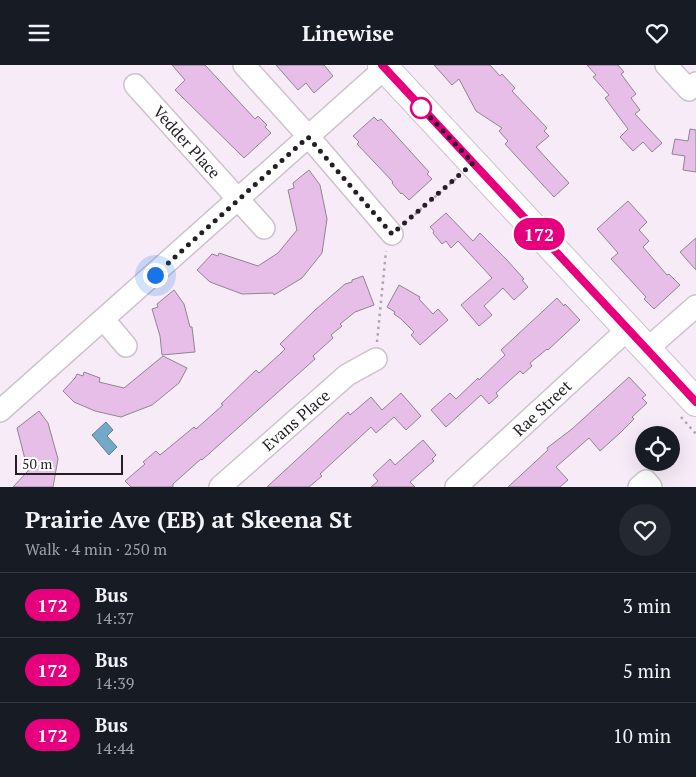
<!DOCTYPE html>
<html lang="en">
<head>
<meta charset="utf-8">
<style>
  :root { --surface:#171b24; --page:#242831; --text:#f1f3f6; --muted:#9ea1a6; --line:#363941 }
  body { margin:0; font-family:"PT Serif",serif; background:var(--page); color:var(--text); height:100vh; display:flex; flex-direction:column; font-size:19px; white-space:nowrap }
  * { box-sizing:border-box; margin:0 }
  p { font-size:16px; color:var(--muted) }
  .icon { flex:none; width:28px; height:28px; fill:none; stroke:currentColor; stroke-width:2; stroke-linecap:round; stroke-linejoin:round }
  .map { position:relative; height:422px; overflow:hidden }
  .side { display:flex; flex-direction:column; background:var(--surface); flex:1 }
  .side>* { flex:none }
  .badge { padding:0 10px; border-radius:16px; font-size:18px; line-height:32px }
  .fabs { position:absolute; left:635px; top:361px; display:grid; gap:10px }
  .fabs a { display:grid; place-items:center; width:45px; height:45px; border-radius:50%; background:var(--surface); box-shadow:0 5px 20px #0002; font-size:25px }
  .scale { position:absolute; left:15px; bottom:12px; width:108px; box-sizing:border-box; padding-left:5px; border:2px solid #241f24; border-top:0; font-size:14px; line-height:18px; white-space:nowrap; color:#241f24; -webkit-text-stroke:4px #fff; paint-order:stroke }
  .you { position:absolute; width:25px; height:25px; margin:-12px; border:4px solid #fff; border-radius:50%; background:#1a73e8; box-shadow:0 0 0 8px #1a73e833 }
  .map>.badge { position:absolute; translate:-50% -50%; box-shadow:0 0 0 2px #fff }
  .round { display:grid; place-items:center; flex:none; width:52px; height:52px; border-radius:26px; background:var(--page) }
  .head { display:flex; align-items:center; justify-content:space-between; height:85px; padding:0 25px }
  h1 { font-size:24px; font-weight:700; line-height:38px }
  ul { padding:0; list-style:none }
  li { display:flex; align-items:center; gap:15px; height:65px; padding:0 25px; border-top:1px solid var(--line) }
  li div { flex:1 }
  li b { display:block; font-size:19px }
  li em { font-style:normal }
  li .badge { min-width:55px; font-weight:700; text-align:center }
  header { display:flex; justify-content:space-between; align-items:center; height:65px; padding:0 25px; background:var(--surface); font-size:22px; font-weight:700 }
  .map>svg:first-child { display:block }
  .water { fill:#73a9c6; stroke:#5b8095 }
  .building { fill:#e6bee8; stroke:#908590 }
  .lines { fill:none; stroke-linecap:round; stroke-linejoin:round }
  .minor-casing { stroke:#cec2ce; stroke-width:24 }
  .major-casing { stroke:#cec2ce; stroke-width:30 }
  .path { stroke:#afa5af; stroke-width:2.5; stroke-dasharray:2.5 4; stroke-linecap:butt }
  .minor { stroke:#fff; stroke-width:21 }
  .major { stroke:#fff; stroke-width:28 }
  .line-casing { stroke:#fff; stroke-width:11 }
  .line { stroke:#e6007e; stroke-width:8 }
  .walk { stroke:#241f24; stroke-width:5; stroke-dasharray:0 9 }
  .stop-dot { fill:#fff; stroke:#e6007e; stroke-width:2.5 }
  .labels { text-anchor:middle; stroke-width:4; stroke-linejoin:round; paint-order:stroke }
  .street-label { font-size:16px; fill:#241f24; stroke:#fff }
</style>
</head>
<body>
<header><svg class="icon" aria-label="menu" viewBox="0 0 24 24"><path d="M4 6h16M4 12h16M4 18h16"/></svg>Linewise<svg class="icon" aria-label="heart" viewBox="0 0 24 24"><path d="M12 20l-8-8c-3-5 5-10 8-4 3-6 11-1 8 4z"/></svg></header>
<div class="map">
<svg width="696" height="422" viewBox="0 0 696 422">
  <rect width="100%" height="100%" fill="#f8ebf8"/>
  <!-- water -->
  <path class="water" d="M106,357L113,365L107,371L117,382L109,390L92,370Z"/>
  <!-- building -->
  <path class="building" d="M172,0H205L255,54L258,51L267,60L265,62L271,68L244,93L175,25L185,15Z
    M276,0H324L333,11L314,28L306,18L298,25Z
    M434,0H490L500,11L502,9L515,23L512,26L547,63L544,66L549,71L536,82L569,118L554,132L505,79L508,76L499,66L502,63L476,46L459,14L452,20Z
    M587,0H618L624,7L621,9L636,29L631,33L640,45L635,49L662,78L652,87L643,77L633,86L620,72L628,64L605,33L609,30L593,12L596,10Z
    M374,52L378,56L381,54L429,107L427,109L432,114L409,135L402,128L401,129L392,118L393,117L357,79L359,77L353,71Z
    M690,64L696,65V107L683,105L685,91L672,89L675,74L688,76Z
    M309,105L320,120L327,154L322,188L302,213L274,230L273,228L242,229L210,217L197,205L212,189L218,191L219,188L258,201L278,188L297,165L288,125L294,123L293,118Z
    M628,136L647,157L639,165L649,176L643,182L667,210L669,209L680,220L654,244L644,234L646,232L611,194L618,188L597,164Z
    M446,148L473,176L480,168L506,194L524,214L522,215L528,222L514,235L503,223L484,241L492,250L479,261L461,240L492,213L458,176L451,183L446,176L442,179L433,168L434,166L430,162Z
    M696,173V205L680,187Z
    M363,211L374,240L355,247L340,259L342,261L331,270L333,273L313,291L315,294L202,395L201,394L173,419V422H131L125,416L145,399L143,397L156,386L160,390L194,362L196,364L223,340L221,339L256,305L259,308L280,289L285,284L280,279L314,246L345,219L352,217V215Z
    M399,220L420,232L419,234L433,249L438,244L448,255L420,280L411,270L414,267L401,254L394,249L395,247L387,242Z
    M174,225L184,239L190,262H192L195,287L162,290L160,271L152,244L158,242L157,239Z
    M557,233L564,241L565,239L580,255L548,285L547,284L530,298L532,301L523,309L520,306L496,328L498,331L489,339L481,330L446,362L431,345L450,328L456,334L478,313L479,315L505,290L501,285Z
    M163,291L187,303L179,318L152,340L121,352L95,346L74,337L63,326L75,313L77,309L83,311L84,307L100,313L99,317L124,323Z
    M629,312L646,330L642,333L647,338L632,352L634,354L620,368L600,386L589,373L556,402L568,415L560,422H508L548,385L547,383L572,364Z
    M401,328L421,351L406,365L394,352L376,368L371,362L320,409L322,411L309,422H267L348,347L350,350L371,332L382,345Z
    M39,346L48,358L58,394L53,422H13L28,406L17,363Z
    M423,375L436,390L432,394L434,396L410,417L415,422H371L378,416L373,410L390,394L395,400Z"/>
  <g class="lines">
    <!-- minor casing -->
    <g class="minor-casing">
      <path id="minor" d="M244,0L308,71L392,169
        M666,0L689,25L696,18
        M135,20L264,163
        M104,255L126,281
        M647,284L696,241
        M0,346L385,3
        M220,422L347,310L376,294
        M456,422L628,264
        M639,422L646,416L651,422"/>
    </g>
    <!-- major casing -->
    <g class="major-casing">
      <path id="major" d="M382,0L696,337"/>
    </g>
    <!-- path -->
    <path class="path" d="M405,158L459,111
      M377,277L386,186
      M681,352L696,369"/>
    <!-- minor -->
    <use href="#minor" class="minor"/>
    <!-- major -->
    <use href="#major" class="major"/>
  </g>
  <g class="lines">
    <!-- line casing -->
    <g class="line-casing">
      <path id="line" d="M382,0L696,337"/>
    </g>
    <!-- line -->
    <use href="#line" class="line"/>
    <!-- walk -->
    <path class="walk" d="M155,210L308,72L392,169L473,98L417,38L421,43"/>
  </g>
  <!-- markers -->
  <circle class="stop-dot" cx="421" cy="43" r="10"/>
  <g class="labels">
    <!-- street labels -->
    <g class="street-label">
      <text transform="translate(187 77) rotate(48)" y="6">Vedder Place</text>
      <text transform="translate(542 343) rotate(-43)" y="6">Rae Street</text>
      <text transform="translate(296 355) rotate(-41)" y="6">Evans Place</text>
    </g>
  </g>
</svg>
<div class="fabs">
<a><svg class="icon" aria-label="locate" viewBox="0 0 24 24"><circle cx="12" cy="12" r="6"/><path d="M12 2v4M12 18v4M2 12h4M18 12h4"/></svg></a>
</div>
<div class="scale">50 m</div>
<div class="you" style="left:155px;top:210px"></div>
<b class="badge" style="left:539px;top:169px;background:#e6007e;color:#fff">172</b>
</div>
<section class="side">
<div class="head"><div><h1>Prairie Ave (EB) at Skeena St</h1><p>Walk · 4 min · 250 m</p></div><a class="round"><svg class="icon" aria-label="heart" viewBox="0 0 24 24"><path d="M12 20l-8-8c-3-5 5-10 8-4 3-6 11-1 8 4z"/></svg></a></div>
<ul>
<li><span class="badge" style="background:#e6007e;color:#fff">172</span><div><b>Bus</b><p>14:37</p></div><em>3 min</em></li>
<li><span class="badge" style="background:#e6007e;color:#fff">172</span><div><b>Bus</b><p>14:39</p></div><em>5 min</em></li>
<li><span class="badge" style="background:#e6007e;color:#fff">172</span><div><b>Bus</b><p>14:44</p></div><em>10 min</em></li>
</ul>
</section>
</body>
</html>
